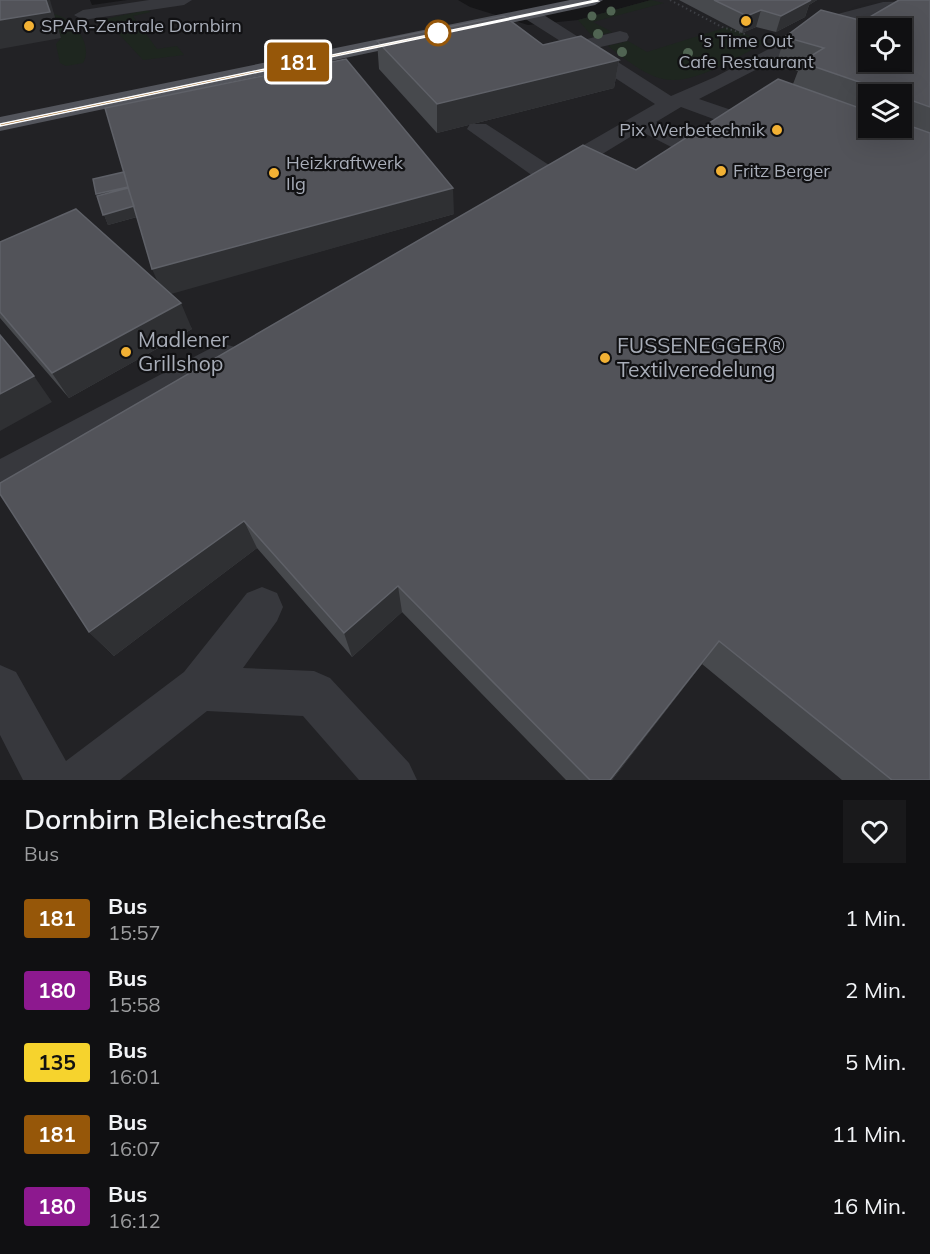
<!DOCTYPE html>
<html lang="de">
<head>
<meta charset="utf-8">
<style>
  :root { --surface:#101012; --page:#19191b; --text:#f1f3f6; --muted:#9c9d9f; --line:#303032 }
  body { margin:0; font-family:Mulish,sans-serif; background:var(--page); color:var(--text); height:100vh; display:flex; flex-direction:column; font-size:22px; white-space:nowrap }
  * { box-sizing:border-box; margin:0 }
  p { font-size:20px; color:var(--muted) }
  .icon { flex:none; width:33px; height:33px; fill:none; stroke:currentColor; stroke-width:2; stroke-linecap:round; stroke-linejoin:round }
  .map { position:relative; height:780px; overflow:hidden }
  .panel { display:flex; flex-direction:column; background:var(--surface); flex:1 }
  .panel>* { flex:none }
  .badge { padding:0 12px; border-radius:4px; font-size:21px; line-height:39px }
  .tools { position:absolute; left:858px; top:18px; display:grid; gap:12px }
  .tools a { display:grid; place-items:center; width:54px; height:54px; border-radius:0px; background:var(--surface); box-shadow:0 6px 24px #0002,0 0 0 2px var(--line); font-size:30px }
  .map>.badge { position:absolute; translate:-50% -50%; box-shadow:0 0 0 3px #fff }
  .round { display:grid; place-items:center; flex:none; width:63px; height:63px; border-radius:0px; background:var(--page) }
  .headline { display:flex; align-items:center; justify-content:space-between; height:102px; padding:0 24px }
  h1 { font-size:28px; font-weight:600; line-height:45px }
  ul { padding:0; list-style:none }
  li { display:flex; align-items:center; gap:18px; height:72px; padding:0 24px }
  li div { flex:1 }
  li b { display:block; font-size:22px }
  li em { font-style:normal }
  li .badge { min-width:66px; font-weight:700; text-align:center }
  .map>svg:first-child { display:block }
  .built { fill:#222225; fill-rule:evenodd }
  .green { fill:#1e261f }
  .lines { fill:none; stroke-linecap:round; stroke-linejoin:round }
  .path { stroke:#3d3f44; stroke-width:2; stroke-dasharray:1.5 3; stroke-linecap:butt }
  .minor { fill:#37383d; fill-rule:evenodd }
  .major { fill:#53555c; fill-rule:evenodd }
  .tree { fill:#506452 }
  .wall { fill:#47494d; fill-rule:evenodd }
  .shaded-wall { fill:#2f3033 }
  .building { fill:#525359; stroke:#5f6168; stroke-width:1.5; fill-rule:evenodd }
  .line { fill:#965709; stroke:#fff; stroke-width:1.5 }
  .poi-dot { fill:#f2b134; stroke:#111113; stroke-width:2 }
  .stop-dot { fill:#fff; stroke:#965709; stroke-width:3 }
  .labels { text-anchor:middle; stroke-width:4.5; stroke-linejoin:round; paint-order:stroke }
  .far-poi-label { font-size:18px; fill:#a8adb8; stroke:#111113; text-anchor:start }
  .poi-label { font-size:21px; fill:#a8adb8; stroke:#111113; text-anchor:start }
</style>
</head>
<body>
<div class="map">
<svg width="930" height="780" viewBox="0 0 930 780">
  <rect width="100%" height="100%" fill="#161618"/>
  <!-- built -->
  <path class="built" d="M0,0H90L92,5L127,0H458L470,7L528,25L578,20L651,0H930V780H0ZM868,28H902V62H868ZM868,94H902V128H868Z"/>
  <!-- green -->
  <path class="green" d="M651,0L664,3L593,22L612,32L593,37L578,20Z
    M146,10L151,12L133,16L157,49L177,46L184,55L143,60L105,19Z
    M54,14C73,18 94,45 83,63L66,66L60,63L56,44L61,38Z
    M727,27L766,42C739,56 694,86 663,79C644,75 624,58 608,46L628,41L647,52Z"/>
  <g class="lines">
    <!-- path -->
    <path class="path" d="M670,0L722,27L745,34"/>
    <!-- minor -->
    <path class="minor" d="M149,0H192L184,5L83,20L74,15L83,10Z
      M930,1V11L884,12L846,23L699,99L743,114L746,119L743,124H727L681,107L656,122L697,142L701,147L697,152H681L640,131L558,181L549,183L540,181L467,129L470,124H486L549,165L655,104L577,53H562L559,49L565,44L524,18L521,14L524,10H536L583,40L620,31L627,33L629,37L627,41L596,48L671,96L715,77L834,15L883,2Z
      M224,344L235,347L240,355L235,363L13,488L0,492V459L213,347Z
      M262,587L277,593L283,607L277,621L243,668L314,671L330,678L409,763L417,780H359L303,716L207,711L120,780H23L0,735V665L16,672L66,761L184,672L247,593Z"/>
    <!-- major -->
    <path class="major" d="M570,0H603L595,5L0,131V117Z"/>
  </g>
  <!-- trees -->
  <g class="tree">
    <circle cx="611" cy="11" r="4.5"/>
    <circle cx="592" cy="16" r="4.5"/>
    <circle cx="598" cy="34" r="5"/>
    <circle cx="622" cy="52" r="5"/>
    <circle cx="688" cy="53" r="5"/>
  </g>
  <!-- wall -->
  <path class="wall" d="M679,0H817L809,5L805,17L776,32L756,27L742,33Z
    M930,0V780H842L702,664L612,780H566L402,612L352,657L257,548L114,656L89,632L636,170L793,84L798,71L776,64L785,37L863,21ZM868,94H902V128H868Z
    M377,41L543,45L619,60L614,88L437,133L379,69Z
    M93,179L454,214L171,293L192,329L69,398L0,318V242L158,282L137,217L108,225L97,196Z"/>
  <!-- shaded-wall -->
  <path class="shaded-wall" d="M46,0H50L61,38L0,49V20Z
    M801,0H817L809,5L805,17L776,32L781,16Z
    M761,10L756,27L742,33L747,16Z
    M619,60L614,88L437,133V104Z
    M130,186L140,216L108,225L96,194Z
    M453,188L454,214L164,296L152,269Z
    M181,303L192,329L69,398L52,373Z
    M34,376L52,402L0,431V394Z
    M244,521L257,548L114,656L89,632Z
    M398,586L402,612L352,657L344,633Z
    M719,641L702,664L612,780H610Z"/>
  <!-- building -->
  <path class="building" d="M0,0H46L50,12L0,20Z
    M714,0H811L781,16L761,10L747,16Z
    M899,0H930V107L902,97V94H894L801,62L824,48L785,37L821,10L863,21ZM868,28H902V62H868Z
    M504,16L543,45L581,36L619,60L437,104L377,41Z
    M346,59L453,188L152,269L105,108Z
    M778,79L868,111V128H902V123L930,133V780H892L719,641L610,780H590L398,586L344,633L244,521L89,632L0,494V483L583,145L636,170Z
    M124,172L128,187L96,194L93,179Z
    M128,188L134,206L103,215L97,196Z
    M76,209L181,303L52,373L0,312V242Z
    M0,335L34,376L0,394Z"/>
  <!-- line -->
  <path class="line" d="M596,0L598,1L0,126V124Z"/>
  <!-- markers -->
  <g class="poi-dot">
    <circle cx="746" cy="21" r="6"/>
    <circle cx="29" cy="26" r="6"/>
    <circle cx="777" cy="130" r="6"/>
    <circle cx="721" cy="171" r="6"/>
    <circle cx="274" cy="173" r="6"/>
    <circle cx="126" cy="352" r="6"/>
    <circle cx="605" cy="358" r="6"/>
  </g>
  <circle class="stop-dot" cx="438" cy="33" r="12"/>
  <g class="labels">
    <!-- far-poi labels -->
    <g class="far-poi-label">
      <text x="41" y="32">SPAR-Zentrale Dornbirn</text>
      <text x="746" y="47" text-anchor="middle">'s Time Out<tspan x="746" dy="21">Cafe Restaurant</tspan></text>
      <text x="765" y="136" text-anchor="end">Pix Werbetechnik</text>
      <text x="286" y="169">Heizkraftwerk<tspan x="286" dy="21">Ilg</tspan></text>
      <text x="733" y="177">Fritz Berger</text>
    </g>
    <!-- poi labels -->
    <g class="poi-label">
      <text x="138" y="347">Madlener<tspan x="138" dy="24">Grillshop</tspan></text>
      <text x="617" y="353">FUSSENEGGER®<tspan x="617" dy="24">Textilveredelung</tspan></text>
    </g>
  </g>
</svg>
<div class="tools">
<a><svg class="icon" aria-label="locate" viewBox="0 0 24 24"><circle cx="12" cy="12" r="6"/><path d="M12 2v4M12 18v4M2 12h4M18 12h4"/></svg></a>
<a><svg class="icon" aria-label="layers" viewBox="0 0 24 24"><path d="M12 4l9 5-9 5-9-5zM3 14l9 5 9-5"/></svg></a>
</div>
<b class="badge" style="left:298px;top:62px;background:#965709;color:#fff">181</b>
</div>
<section class="panel">
<div class="headline"><div><h1>Dornbirn Bleichestraße</h1><p>Bus</p></div><a class="round"><svg class="icon" aria-label="heart" viewBox="0 0 24 24"><path d="M12 20l-8-8c-3-5 5-10 8-4 3-6 11-1 8 4z"/></svg></a></div>
<ul>
<li><span class="badge" style="background:#965709;color:#fff">181</span><div><b>Bus</b><p>15:57</p></div><em>1 Min.</em></li>
<li><span class="badge" style="background:#8d198f;color:#fff">180</span><div><b>Bus</b><p>15:58</p></div><em>2 Min.</em></li>
<li><span class="badge" style="background:#f6d32d;color:#111">135</span><div><b>Bus</b><p>16:01</p></div><em>5 Min.</em></li>
<li><span class="badge" style="background:#965709;color:#fff">181</span><div><b>Bus</b><p>16:07</p></div><em>11 Min.</em></li>
<li><span class="badge" style="background:#8d198f;color:#fff">180</span><div><b>Bus</b><p>16:12</p></div><em>16 Min.</em></li>
</ul>
</section>
</body>
</html>
